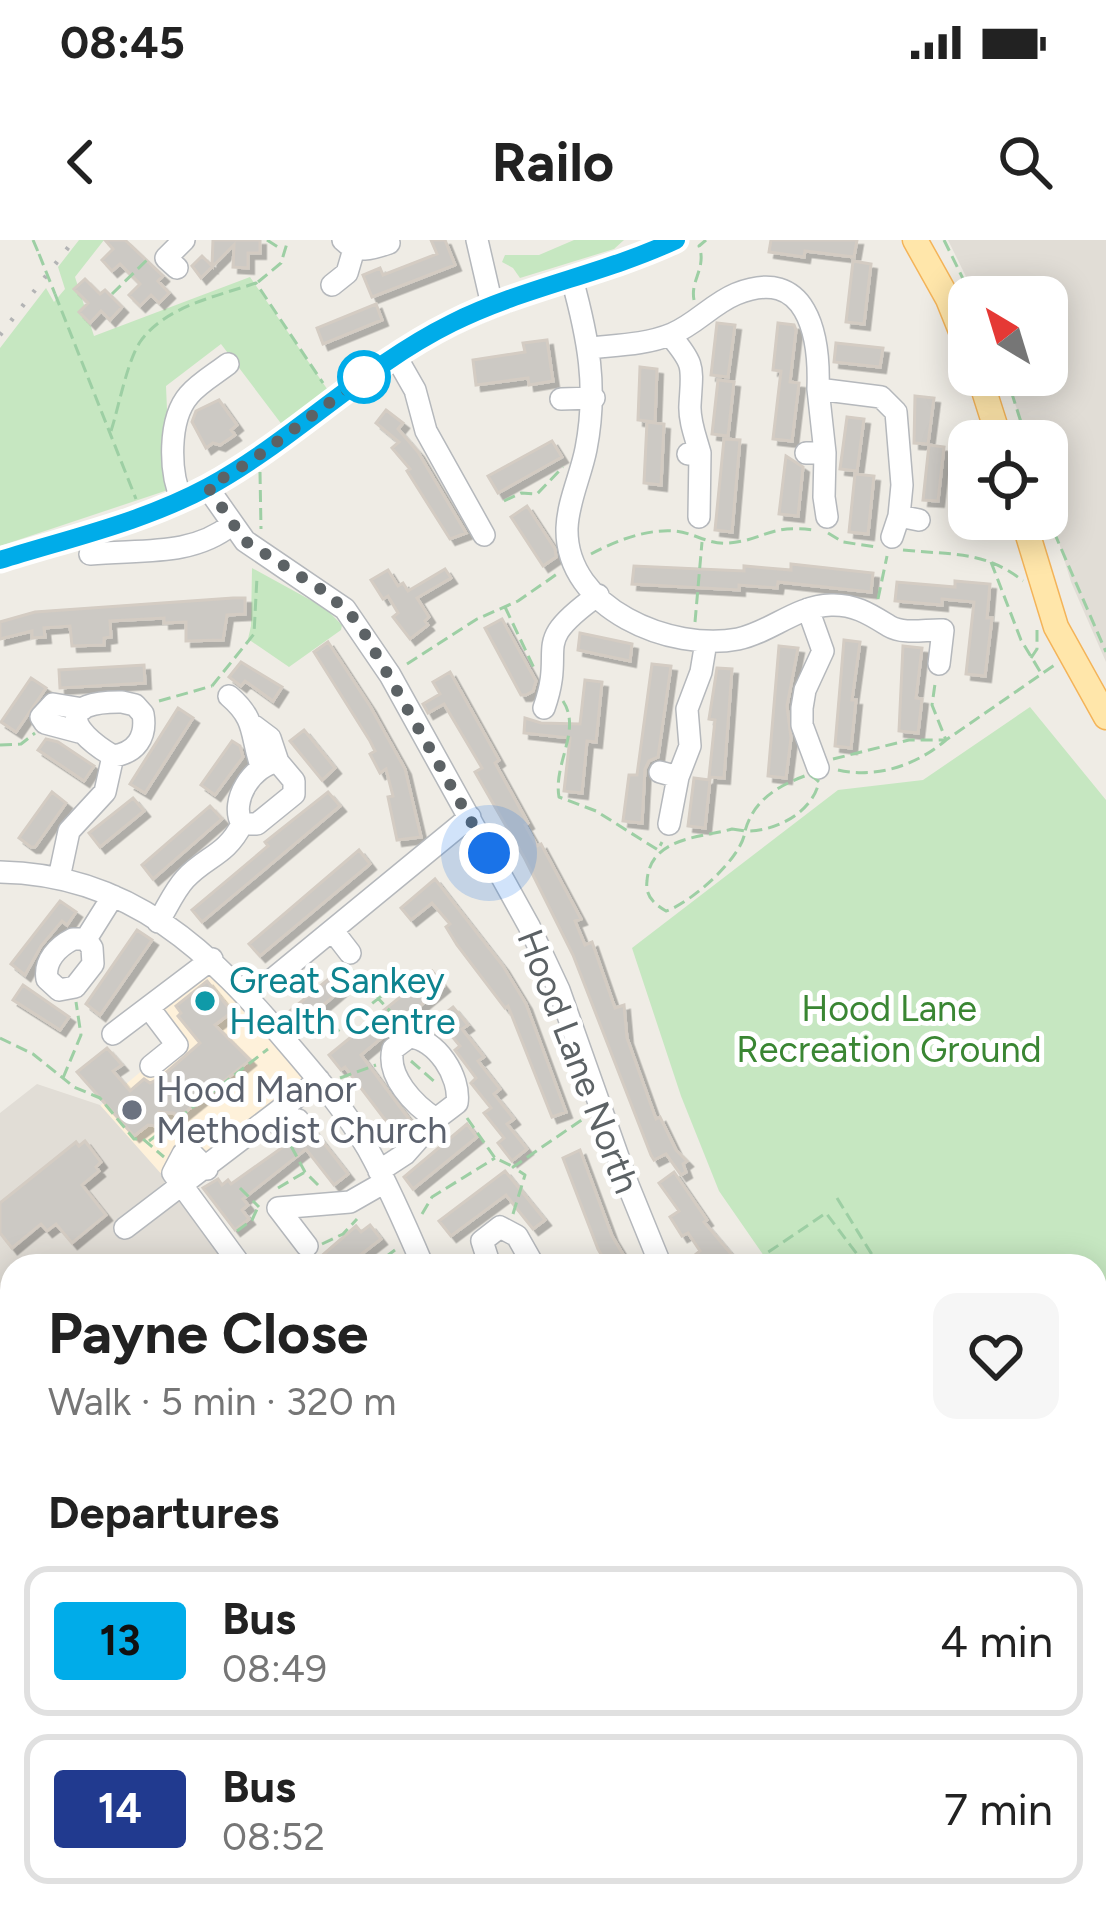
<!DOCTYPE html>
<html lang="en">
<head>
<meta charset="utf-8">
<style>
  :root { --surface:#fff; --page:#f6f6f6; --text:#222; --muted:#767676; --line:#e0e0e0 }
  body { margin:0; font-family:Figtree,sans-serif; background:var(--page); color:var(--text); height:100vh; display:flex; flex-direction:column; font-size:45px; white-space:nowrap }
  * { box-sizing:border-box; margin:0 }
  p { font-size:39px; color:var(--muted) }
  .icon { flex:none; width:66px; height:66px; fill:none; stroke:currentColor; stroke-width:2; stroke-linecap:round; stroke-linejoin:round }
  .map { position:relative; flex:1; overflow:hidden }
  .side { position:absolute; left:0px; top:1014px; width:1107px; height:675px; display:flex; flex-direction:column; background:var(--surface); border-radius:36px 36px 0 0; box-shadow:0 6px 30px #0003 }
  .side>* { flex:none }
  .badge { padding:0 24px; border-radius:9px; font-size:42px; line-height:78px }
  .needle { width:78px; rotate:322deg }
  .controls { position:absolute; left:948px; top:36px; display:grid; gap:24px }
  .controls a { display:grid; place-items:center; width:120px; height:120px; border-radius:24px; background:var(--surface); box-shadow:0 6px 30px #0003; font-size:60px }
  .you { position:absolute; width:60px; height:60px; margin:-30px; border:9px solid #fff; border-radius:50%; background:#1a73e8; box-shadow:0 0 0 18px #1a73e833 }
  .map>.badge { position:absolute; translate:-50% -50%; box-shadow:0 0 0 6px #fff }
  h2 { padding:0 48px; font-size:45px; line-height:108px }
  .round { display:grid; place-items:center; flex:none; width:126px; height:126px; border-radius:24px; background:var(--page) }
  .summary { display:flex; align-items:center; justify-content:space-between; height:204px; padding:0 48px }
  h1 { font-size:57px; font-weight:700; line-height:90px }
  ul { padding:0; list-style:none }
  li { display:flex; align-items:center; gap:36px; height:150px; margin:0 24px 18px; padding:0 24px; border:6px solid var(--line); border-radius:24px }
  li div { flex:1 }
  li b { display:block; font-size:45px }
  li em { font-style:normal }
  li .badge { min-width:132px; font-weight:700; text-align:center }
  .status { display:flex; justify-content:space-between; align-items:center; height:84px; padding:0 60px; background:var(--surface); direction:ltr }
  .status svg { height:33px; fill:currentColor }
  header { display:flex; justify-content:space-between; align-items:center; height:156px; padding:0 48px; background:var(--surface); font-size:54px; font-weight:700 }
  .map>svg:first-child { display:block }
  .commercial { fill:#fef1da }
  .education { fill:#e1ddd6 }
  .green { fill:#c6e7c1 }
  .building { fill:#ccc9c4; stroke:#d4ccc3; stroke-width:3; filter:url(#shadow) }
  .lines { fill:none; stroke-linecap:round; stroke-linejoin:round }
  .minor-casing { stroke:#b5b8bc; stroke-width:24 }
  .major-casing { stroke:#f4b459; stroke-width:27 }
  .highway-casing { stroke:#f48800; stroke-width:33 }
  .path { stroke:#9dcfa4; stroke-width:3; stroke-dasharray:12 6; stroke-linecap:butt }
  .minor { stroke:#fff; stroke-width:21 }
  .major { stroke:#ffe6aa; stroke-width:24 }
  .highway { stroke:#ffd38c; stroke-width:30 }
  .rail { stroke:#b3b4b5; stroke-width:4.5; stroke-dasharray:3 15; stroke-linecap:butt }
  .path-bridge { stroke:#9dcfa4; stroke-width:3; stroke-dasharray:12 6; stroke-linecap:butt }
  .line-casing { stroke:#fff; stroke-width:27 }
  .line { stroke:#00ace9; stroke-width:18 }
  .walk { stroke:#5c6265; stroke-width:12; stroke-dasharray:0 21.6 }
  .stop-dot { fill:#fff; stroke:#00ace9; stroke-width:6 }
  .culture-dot { fill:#0f9aa8; stroke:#fff; stroke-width:4.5 }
  .worship-dot { fill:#6b7280; stroke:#fff; stroke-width:4.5 }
  .labels { text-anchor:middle; stroke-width:10; stroke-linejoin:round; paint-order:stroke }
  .culture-label { font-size:36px; fill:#0d838f; stroke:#fff; text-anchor:start }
  .park-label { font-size:36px; fill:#3a8633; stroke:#fff }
  .street-label { font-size:36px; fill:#5c6265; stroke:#fff }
  .worship-label { font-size:36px; fill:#5b616d; stroke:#fff; text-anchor:start }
</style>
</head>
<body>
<div class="status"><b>08:45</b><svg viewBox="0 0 49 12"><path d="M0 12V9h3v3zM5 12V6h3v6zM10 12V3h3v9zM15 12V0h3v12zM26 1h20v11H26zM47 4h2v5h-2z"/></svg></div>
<header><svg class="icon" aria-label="back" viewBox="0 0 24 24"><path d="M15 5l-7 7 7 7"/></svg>Railo<svg class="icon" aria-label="search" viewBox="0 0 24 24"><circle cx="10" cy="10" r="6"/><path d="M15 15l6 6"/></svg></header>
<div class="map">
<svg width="1106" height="1687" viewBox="0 0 1106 1687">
  <defs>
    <filter id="shadow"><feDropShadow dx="5.5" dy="5.5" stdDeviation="0" flood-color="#0004"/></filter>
  </defs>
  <rect width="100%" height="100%" fill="#efece5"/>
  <!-- commercial -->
  <path class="commercial" d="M211,719L316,846L179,954L100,866L170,807L141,771Z"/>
  <!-- education -->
  <path class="education" d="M948,0H1106V422L1071,342L1047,263V201H1028L1005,135H1047V57H976Z
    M37,844L100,865L179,954L226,1026H12V1214L0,1224V873Z"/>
  <!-- green -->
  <path class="green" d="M79,0H104L75,37L94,96L250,37L334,159L289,194L221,104L166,146L168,194L186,244L0,306V108L46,48L54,62L65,49L58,27Z
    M574,0H624L614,9L520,38L513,28L502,22L505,15H539Z
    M252,328L325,368L342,385L341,390L289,427L248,399L251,386Z
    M1030,467L1106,560V1141L1095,1150V1026H771L719,951L681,856L632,708L838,550L923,540Z
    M1106,1276V1426L1095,1414V1285Z"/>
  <!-- building -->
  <path class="building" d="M105,0H125L163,36L158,41L169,53L159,63L151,55L140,66L129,55L140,44L120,24L112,31L102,20L113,9Z
    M213,0H260V13H248V28L233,27L234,5L201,38L192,26L202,16L212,26Z
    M431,0H445L455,25L372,57L363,35L380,28L383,35L437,14Z
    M771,0H857L854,17L805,11L804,17L769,12Z
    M853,21L871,24L864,84L846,82Z
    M85,39L100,54L105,50L122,67L110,80L101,71L90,83L79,72L88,63L74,49Z
    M376,64L382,80L323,104L317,88Z
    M717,83L735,85L728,137L711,135Z
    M778,83L794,85L796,90L790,142L799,143L792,201L773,199L781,131L773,130Z
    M547,100L553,141L529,145L528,138L476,145L473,120L525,112L523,103Z
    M836,103L883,108L880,127L834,122Z
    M640,127L657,129L655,182L638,180Z
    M718,140L734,142L728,196L712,194Z
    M915,156L934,158L928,204L914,203Z
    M219,160L237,185L231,190L235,195L220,205L213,203L206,208L192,182L196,171Z
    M386,170L403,183L398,189L418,212L466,293L450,299L407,231L410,229L392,208L399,202L376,183Z
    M847,177L864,179L857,231L840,229Z
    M647,182L664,184L661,245L644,243Z
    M724,199L740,200L732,292L715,290Z
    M552,201L562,217L498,253L488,236Z
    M929,205L944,207L938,261L923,260Z
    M786,216L803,227L798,276L779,274Z
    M855,234L874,236L868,294L849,292Z
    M527,266L555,309L556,317L543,326L511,277Z
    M791,324L873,333L871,352L778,342L777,348L739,345V350L632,344L634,326L744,331V326L791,330Z
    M445,329L451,338L417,358L429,377L425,381L428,385L410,399L393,377L398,373L388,356L383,359L371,340L388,330L398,346L403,343L408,351Z
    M955,341L990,344L987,378H992L985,436L966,434L974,362L942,359V365L895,361L897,342L955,347Z
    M233,358H245V374L227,375L223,400L186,401V382L164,383V378L110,381L111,397L104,398V405L72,406L70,386L44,388L45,397L32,398V391L0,399V382L35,372Z
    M502,379L536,441L533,451L526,455H521L485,388Z
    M580,393L632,404L630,421L578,410Z
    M844,400L860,402L852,460H856L851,508L835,506Z
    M328,402L370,466L405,529L421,597L397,600L388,557L393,556L386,529L380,533L370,514L375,511L370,501L314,412Z
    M779,406L798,408L787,466L791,498L786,538L768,536Z
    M903,406L922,408L916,458L922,459L918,493L899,491Z
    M241,422L282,447L273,461L245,441L241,446L229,437Z
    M652,424L671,426L658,517L649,521L645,529L642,583L623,581L629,535H637Z
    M144,425L145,443L60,448L59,430Z
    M717,428L732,429L724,538L709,537L715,480L709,479Z
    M450,432L499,520L495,523L528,583L525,585L537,606L541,604L581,679L575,681L585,705L592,702L615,768L624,765L627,798L656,879L660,877L676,910L687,921L683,924L686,932L681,935L666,914L654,920L651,915L573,715L525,619L475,532L482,528L444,464L428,473L423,464L440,454L433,442Z
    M31,438L46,448L16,492L1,482Z
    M585,440L602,442L596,502L587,501L582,553L564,551L570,498L524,493L525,478L541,483L580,484Z
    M178,468L193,478L145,553L130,544Z
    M304,490L335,528L322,540L290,501Z
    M46,499L58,502L94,526L84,541L38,510Z
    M232,501L240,506L243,517L215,555L201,545Z
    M694,538L710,540L705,588L688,586Z
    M52,552L66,563L35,607H31L19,598Z
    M328,552L340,566L202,682L192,670L268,606L265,602Z
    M133,558L144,571L100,607L89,593Z
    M210,566L222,579L153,639L142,625Z
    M359,610L370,624L260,716L249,704Z
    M435,639L503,726L526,764L566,872L552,877L508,766L505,768L457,705L446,687L450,684L432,663L411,680L401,668Z
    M60,661L76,672L67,685L62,681L41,706L25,735L11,724Z
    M137,690L152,700L100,775L86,764Z
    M432,731L444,746L361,815L412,883L399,898L345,827L341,830L329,815Z
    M337,732L348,744L301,784L290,771Z
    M207,741L232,772L215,785L250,820L178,878L174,873L159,872L158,886L148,885L134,896L77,832L107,808L122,825L113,831L130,851L144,839L150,843L160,838L200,803L178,776L181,773L176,766Z
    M23,745L69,777L60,790L13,760Z
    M453,767L468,785L462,789L484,817L478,821L500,849L494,854L514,879L507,884L527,909L512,921L498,903L504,898L484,873L491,868L471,843L476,838L455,810L460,806L438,779Z
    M467,884L477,897L413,949L404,937Z
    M311,887L348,934L334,945L306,909L243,959L248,965L242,970L249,979L235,990L203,948L218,939L222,945L228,940L231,944Z
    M85,901L101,922L96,927L99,931L82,945L106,975L72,1003L56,984L47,991L41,984L12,1008L0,993V963L76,902L79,906Z
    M580,910L612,996L630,1026H608L598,1009L563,918Z
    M505,931L545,980L533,989L506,955L451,996L439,981Z
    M674,932L707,980L704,982L731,1014L714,1026H703L695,1015L700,1011L688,993L682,996L670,977L679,971L659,943Z
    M370,985L381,999L346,1026H310L356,986L361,992Z"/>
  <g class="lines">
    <!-- minor casing -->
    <g class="minor-casing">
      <path id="minor" d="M343,0C357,14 372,9 389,3
        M477,0L492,65
        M177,28L166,18L184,0
        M572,39C588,97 598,148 586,209C581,235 568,261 567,288C565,369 672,412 738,399C771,392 796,366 831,365C855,364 871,375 889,386C904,395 927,389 943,390L939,424
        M332,45L347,33L354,9
        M670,95C696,126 692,127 690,165C689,181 696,198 700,213
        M589,108C617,105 645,105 672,94C696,84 712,64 736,54C807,25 820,95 818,149L881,157L896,172L902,245L899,276
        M395,115L415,150L426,191L484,295
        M818,149L825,213
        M561,159L594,158
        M806,213H825L824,257L827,277
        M688,214L700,213L699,277
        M207,247L245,301L345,369L390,435L529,686L559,750L628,945L661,1026
        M182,260C169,233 168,179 189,155C199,143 215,134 228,124
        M892,297L899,276L919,280
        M90,314C139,309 191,317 231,285
        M0,320C70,297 143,282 208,247C289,202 354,135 436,92C512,51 598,36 676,0
        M808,369L823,411L805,450L802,468V485L818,528
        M229,456C257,480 250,494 261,526
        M122,462L135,465L143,474C147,497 136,513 113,516C68,489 58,461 122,462Z
        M544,468C567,403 527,406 598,355
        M254,486L270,498L278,522
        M79,492L45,483L41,477L53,464L83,469
        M660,532L678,537L669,584
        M678,537L690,506L687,469L701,432L706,402
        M0,632C131,634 211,712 290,806C318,839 346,871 368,909C389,947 406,986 423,1026
        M59,638L69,591L105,552L113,516
        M158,682C167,668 174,651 185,639C206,616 226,616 242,584C229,561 253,524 278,522L294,541V554L257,584H242
        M333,691L350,713
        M73,699H86L92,708L93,724L75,747L59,750L47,739C44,721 57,707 73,699Z
        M86,699L113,656
        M274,738L470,577
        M149,768L177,805L151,826
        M113,794L212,719
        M272,878L285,890L298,880
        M207,929L192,914H183L173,933L241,1026
        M379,931L405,914L436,879L457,863C461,837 436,798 409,797L393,809C386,836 414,865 436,879
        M125,988L319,840
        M307,1006L278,968L350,962L385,942
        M490,1026L482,1001L500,987L517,996L534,1026
        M0,1357L12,1346
        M0,1466L12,1455
        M0,1500L12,1513
        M1095,1571L1106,1582
        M0,1572L12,1561
        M0,1610L12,1624
        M1095,1662L1106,1673
        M59,1677L68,1687
        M699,1677L710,1687
        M1003,1677L1013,1687
        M150,1687L175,1677
        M475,1687L492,1677
        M676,1687L686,1677
        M865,1687L870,1677"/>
    </g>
    <!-- major casing -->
    <g class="major-casing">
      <path id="major" d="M915,0L948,59L969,111
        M979,135L1000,201
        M1023,279L1056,387L1106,477"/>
    </g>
    <!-- highway casing -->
    <g class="highway-casing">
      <path id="highway" d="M1095,1192L1106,1184
        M1095,1250L1106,1241
        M538,1687L548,1677
        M602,1687L612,1677"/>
    </g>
    <!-- path -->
    <path class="path" d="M33,0L39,14
      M267,0L281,9
      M944,0L972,57
      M258,42L281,23L288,0
      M55,54L136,259
      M112,54L149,18
      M694,60C690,40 707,28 699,6L706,0
      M1006,135L1027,201
      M111,191C119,166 127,122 140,102C165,66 218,56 256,43L323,143
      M260,232L261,289
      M504,261L521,253L537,254L563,227
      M1047,276L1106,412
      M828,293L843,302L876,307
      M903,310C950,315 984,310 1023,341
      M591,314C615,301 646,289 674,291C693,292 708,305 729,303C764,300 770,284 813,290
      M991,322L1021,400L1041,433
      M878,359L887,316
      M505,367L534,428
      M695,382L702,302
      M1031,418L1037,409V390
      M407,424L477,379L518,361L557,334
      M212,446L254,394L257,337
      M159,461L212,446
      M563,461C582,490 553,524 559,557L596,571L658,610L662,602
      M0,505L21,504L35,493
      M833,519L909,500H946L1056,424
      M838,530C876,539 917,525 946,500L932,465L935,444
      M810,534L819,542C812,573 775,592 745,591C754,559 779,545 810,534Z
      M732,589L745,591C743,617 691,663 666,671C654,664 645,656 647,641C650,597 700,598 732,589Z
      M351,729L401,783
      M330,797L404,738
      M0,798L33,814L74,847L100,858L134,899H143L164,917
      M411,821L435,842
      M63,838L81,795L76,762
      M340,838L376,825
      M467,878L495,918L512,926
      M149,901L268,809
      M291,906L305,932L320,947
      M240,948L259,967
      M278,948L305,932
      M837,958L879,1026
      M422,974L432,957L495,918
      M513,974L525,935L513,927L583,879
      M237,991L252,980L258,967
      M322,1004L343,994L357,979
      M279,1026L292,1018
      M373,1026L395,1010
      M777,1026L767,1013L826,973L866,1026
      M225,1677L227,1687
      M374,1677L383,1687
      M785,1677L790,1682L794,1677
      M345,1686L358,1677"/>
    <!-- minor -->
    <use href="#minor" class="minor"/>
    <!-- major -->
    <use href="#major" class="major"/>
    <!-- highway -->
    <use href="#highway" class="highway"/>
    <!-- rail -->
    <path class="rail" d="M0,95L74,0"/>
    <!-- path-bridge -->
    <path class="path-bridge" d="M39,14L55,54"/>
  </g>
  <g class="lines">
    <!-- line casing -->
    <g class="line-casing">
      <path id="line" d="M0,320C70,298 143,282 208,247C294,200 363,127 452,83C524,47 604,34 676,0"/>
    </g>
    <!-- line -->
    <use href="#line" class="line"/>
    <!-- walk -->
    <path class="walk" d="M364,137L251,221L208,247L245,301L327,353L358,382L489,613"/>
  </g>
  <!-- markers -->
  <circle class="stop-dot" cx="364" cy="137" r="24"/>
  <circle class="culture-dot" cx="205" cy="761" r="12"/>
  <circle class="worship-dot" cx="132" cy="870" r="12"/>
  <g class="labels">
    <!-- culture labels -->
    <g class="culture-label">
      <text x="229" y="753">Great Sankey<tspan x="229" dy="41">Health Centre</tspan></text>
    </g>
    <!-- park labels -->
    <g class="park-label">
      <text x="889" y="781">Hood Lane<tspan x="889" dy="41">Recreation Ground</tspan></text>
    </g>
    <!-- street labels -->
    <g class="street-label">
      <text transform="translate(579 821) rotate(69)" y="13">Hood Lane North</text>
    </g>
    <!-- worship labels -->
    <g class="worship-label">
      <text x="156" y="862">Hood Manor<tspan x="156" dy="41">Methodist Church</tspan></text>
    </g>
  </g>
</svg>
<div class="controls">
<a><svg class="needle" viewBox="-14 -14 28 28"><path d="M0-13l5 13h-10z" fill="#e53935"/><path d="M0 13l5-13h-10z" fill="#767676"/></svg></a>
<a><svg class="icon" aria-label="locate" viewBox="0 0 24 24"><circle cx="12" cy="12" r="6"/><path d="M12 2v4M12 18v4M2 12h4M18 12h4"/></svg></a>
</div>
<div class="you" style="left:489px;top:613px"></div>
<section class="side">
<div class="summary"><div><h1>Payne Close</h1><p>Walk · 5 min · 320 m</p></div><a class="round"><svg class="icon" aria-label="heart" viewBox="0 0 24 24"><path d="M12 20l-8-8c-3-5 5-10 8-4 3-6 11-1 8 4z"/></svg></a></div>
<h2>Departures</h2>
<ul>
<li><span class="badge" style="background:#00ace9;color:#111">13</span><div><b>Bus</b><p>08:49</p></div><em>4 min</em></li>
<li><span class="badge" style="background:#213a8f;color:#fff">14</span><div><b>Bus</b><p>08:52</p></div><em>7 min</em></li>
</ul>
</section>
</div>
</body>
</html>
